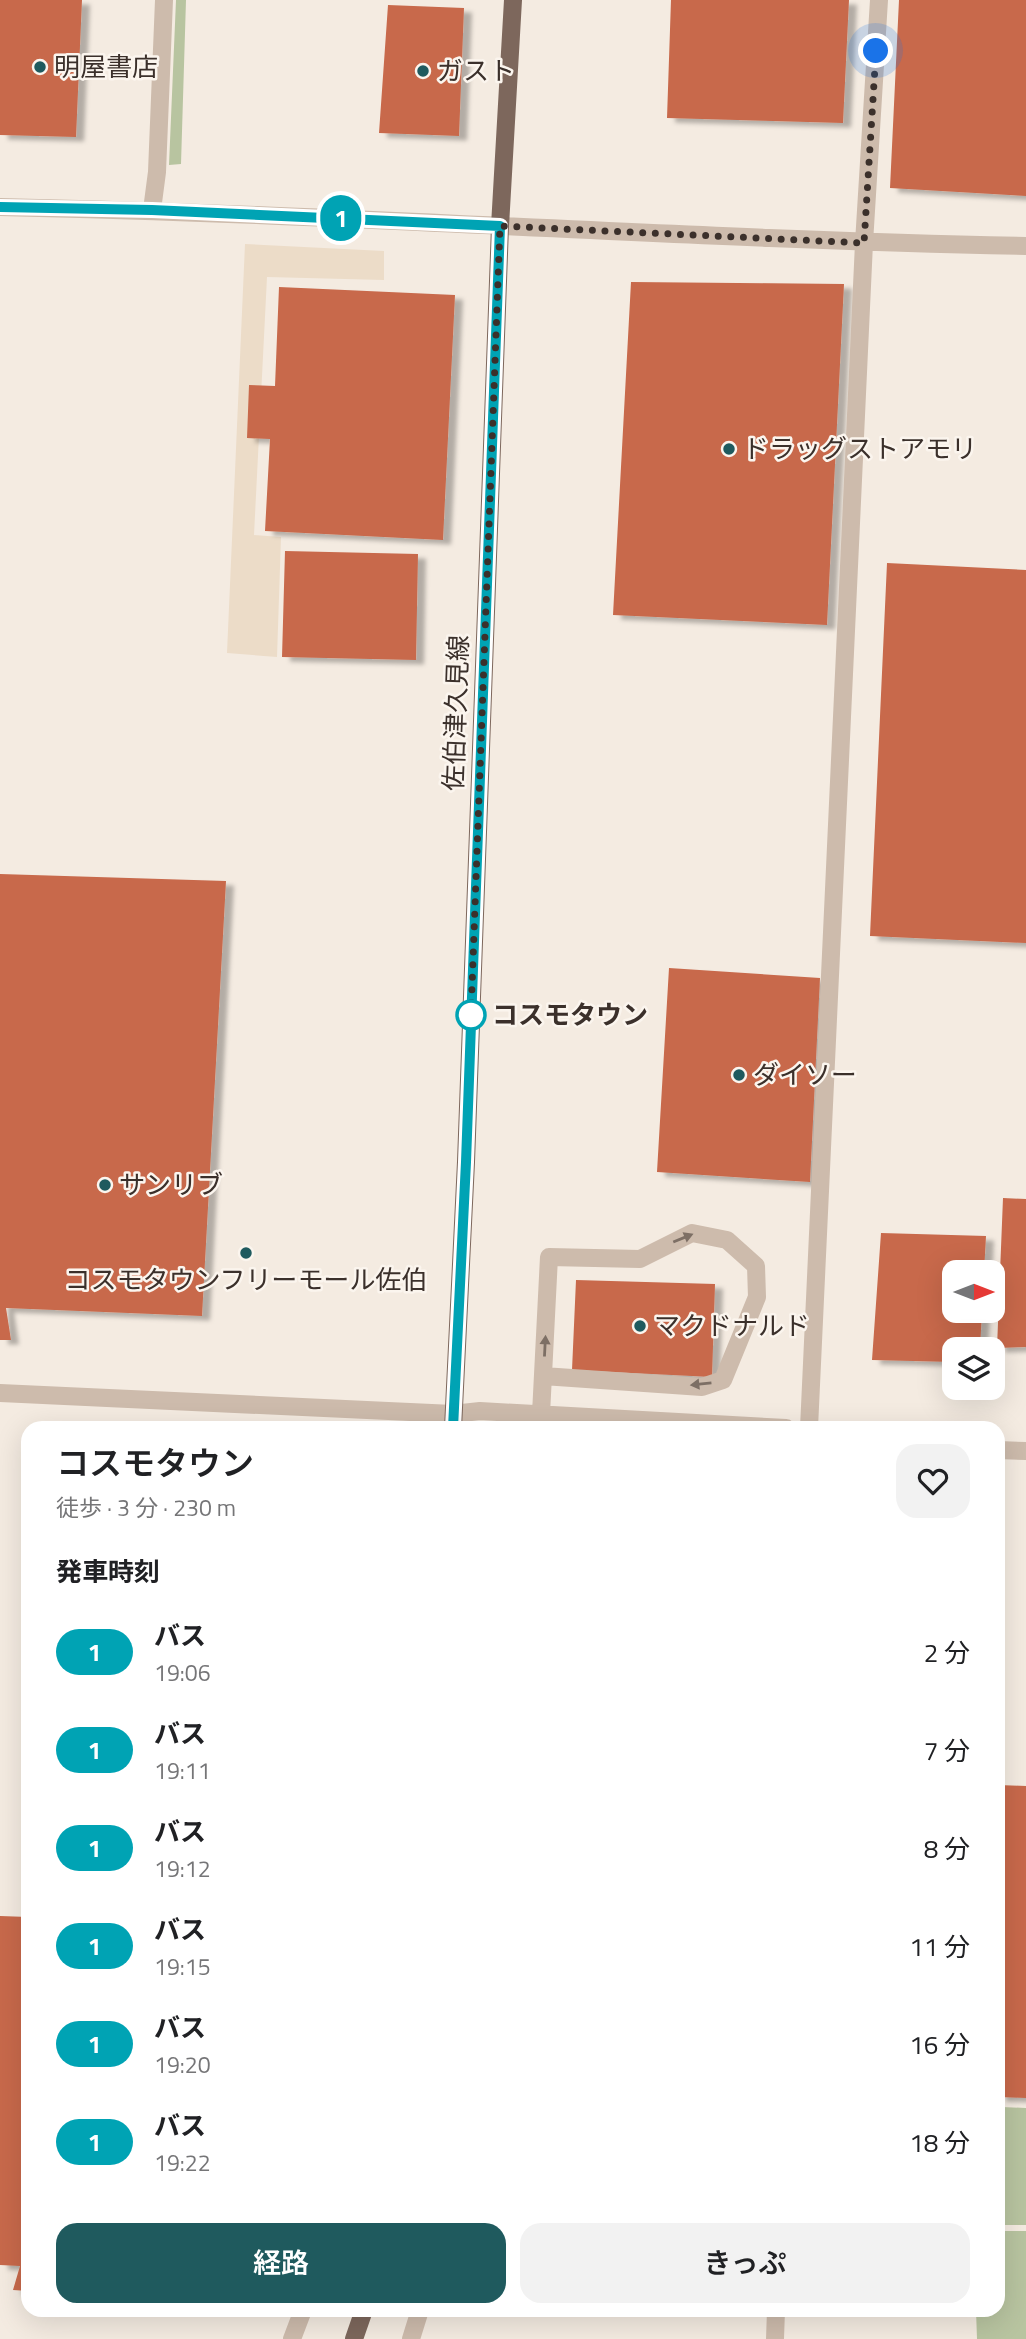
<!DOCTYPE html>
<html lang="ja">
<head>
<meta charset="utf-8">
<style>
  :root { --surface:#fff; --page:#f2f2f2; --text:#202124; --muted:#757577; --accent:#1f5a5e }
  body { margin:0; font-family:"Titillium Web","Noto Sans JP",sans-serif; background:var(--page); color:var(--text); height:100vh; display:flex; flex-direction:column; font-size:26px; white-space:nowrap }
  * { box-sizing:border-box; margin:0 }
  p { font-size:23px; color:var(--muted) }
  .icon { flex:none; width:38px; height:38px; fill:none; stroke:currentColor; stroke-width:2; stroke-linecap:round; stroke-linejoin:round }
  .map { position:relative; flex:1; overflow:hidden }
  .panel { position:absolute; left:21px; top:1421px; width:984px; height:896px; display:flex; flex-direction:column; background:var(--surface); border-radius:21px; box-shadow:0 7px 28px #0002 }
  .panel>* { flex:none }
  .badge { padding:0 14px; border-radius:23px; font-size:24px; line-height:46px }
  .needle { width:46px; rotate:90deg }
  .controls { position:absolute; left:942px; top:1260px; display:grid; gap:14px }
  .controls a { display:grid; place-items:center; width:63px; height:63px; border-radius:14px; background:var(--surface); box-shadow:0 7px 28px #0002; font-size:35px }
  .you { position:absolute; width:35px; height:35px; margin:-18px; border:5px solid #fff; border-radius:50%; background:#1a73e8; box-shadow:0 0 0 10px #1a73e833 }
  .map>.badge { position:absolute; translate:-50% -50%; box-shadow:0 0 0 4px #fff }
  h2 { padding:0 35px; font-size:26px; line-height:63px }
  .round { display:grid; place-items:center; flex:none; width:74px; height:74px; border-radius:21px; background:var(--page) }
  .headline { display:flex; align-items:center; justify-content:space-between; height:119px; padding:0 35px }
  h1 { font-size:33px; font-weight:600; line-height:52px }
  .button { display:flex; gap:14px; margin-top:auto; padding:14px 35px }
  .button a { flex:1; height:80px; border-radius:21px; background:var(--accent); color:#fff; font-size:28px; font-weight:600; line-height:80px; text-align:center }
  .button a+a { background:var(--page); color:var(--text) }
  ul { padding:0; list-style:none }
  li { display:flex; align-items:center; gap:21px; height:98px; padding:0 35px }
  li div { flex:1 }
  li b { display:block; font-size:26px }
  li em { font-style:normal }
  li .badge { min-width:77px; font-weight:700; text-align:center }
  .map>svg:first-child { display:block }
  .green { fill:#b8c4a0 }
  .plaza { fill:#ecdcc8 }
  .building { fill:#c8694b; filter:url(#shadow) }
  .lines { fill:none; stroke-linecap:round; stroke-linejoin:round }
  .minor { stroke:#cdbbac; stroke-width:18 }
  .major { stroke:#7d675c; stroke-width:18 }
  .oneway { fill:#7d6f65 }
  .line-casing { stroke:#fff; stroke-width:16 }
  .line { stroke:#00a3b4; stroke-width:10 }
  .walk { stroke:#3b302b; stroke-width:7; stroke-dasharray:0 12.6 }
  .poi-dot { fill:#1f5a5e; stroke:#fbf5ee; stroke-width:2.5 }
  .stop-dot { fill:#fff; stroke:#00a3b4; stroke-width:3.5 }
  .labels { text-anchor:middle; stroke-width:5; stroke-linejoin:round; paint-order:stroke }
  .poi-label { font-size:26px; fill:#3b302b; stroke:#fbf5ee; text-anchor:start }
  .street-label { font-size:26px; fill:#3b302b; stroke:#fbf5ee }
  .stop-label { font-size:26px; font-weight:bold; fill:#3b302b; stroke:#fbf5ee; text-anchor:start }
</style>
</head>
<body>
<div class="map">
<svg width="1026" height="2339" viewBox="0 0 1026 2339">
  <defs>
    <filter id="shadow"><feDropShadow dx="8" dy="4.5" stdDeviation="2" flood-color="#0004"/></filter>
  </defs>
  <rect width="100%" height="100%" fill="#f4ebe1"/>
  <!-- green -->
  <path class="green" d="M176,0H186L181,164L169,165Z
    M1002,2107L1026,2108V2225H998Z
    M998,2231H1026V2339H977L976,2310H998Z"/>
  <!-- plaza -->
  <path class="plaza" d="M245,244L384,251V280L267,277L254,535L281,537L277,657L227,653Z"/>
  <!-- building -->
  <path class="building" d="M0,0H82L76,137L0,135Z
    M671,0H849L843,123L667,118Z
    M899,0H1026V196L890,188Z
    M388,5L464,8L459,136L379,133Z
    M631,282L844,284L827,625L613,615Z
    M279,287L455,295L443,540L265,531L270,439L247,438L249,385L275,386Z
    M285,551L418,554L416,660L282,657Z
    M887,563L1026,570V943L870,936Z
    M0,874L226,881L202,1316L6,1308L11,1340H0Z
    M669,968L820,978L810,1182L657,1172Z
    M1003,1198L1026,1199V1347L997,1348Z
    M881,1233L986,1236L984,1272H954V1311H982L980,1349H954V1362L872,1360Z
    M576,1280L715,1284L712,1377L572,1370Z
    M998,1785L1026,1786V2098L998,2097Z
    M0,1916L28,1917V2291L13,2290L20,2266L0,2265Z"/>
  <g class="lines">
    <!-- minor -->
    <path class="minor" d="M0,207C342,214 684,239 1026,246
      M152,210L157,172L164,0
      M0,1393L453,1414L480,1411L786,1428
      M541,1414L549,1257L640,1259L692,1233L727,1240L756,1266L757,1297L723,1380L702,1387L543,1376
      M809,1428L864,243L879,0
      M998,1450L1026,1451
      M292,2339L303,2310
      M411,2339L420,2310
      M775,2339L776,2310"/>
    <!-- major -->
    <path class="major" d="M453,1428L466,1162L500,226L513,0
      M354,2339L364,2310"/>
  </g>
  <!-- one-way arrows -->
  <defs><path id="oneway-solid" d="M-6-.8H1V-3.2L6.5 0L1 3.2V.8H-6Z" transform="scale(1.75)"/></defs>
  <g class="oneway">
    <use href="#oneway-solid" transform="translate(683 1238) rotate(-22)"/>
    <use href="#oneway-solid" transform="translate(545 1346) rotate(-87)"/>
    <use href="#oneway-solid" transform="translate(701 1384) rotate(174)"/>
  </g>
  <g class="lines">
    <!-- line casing -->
    <g class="line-casing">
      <path id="line" d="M0,207L152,210L500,226L466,1162L453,1428"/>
    </g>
    <!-- line -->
    <use href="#line" class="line"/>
    <!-- walk -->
    <path class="walk" d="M471,1015L500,226L864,243L876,51"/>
  </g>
  <!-- markers -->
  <g class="poi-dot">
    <circle cx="40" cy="67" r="7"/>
    <circle cx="423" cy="71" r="7"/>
    <circle cx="729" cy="449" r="7"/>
    <circle cx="739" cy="1075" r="7"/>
    <circle cx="105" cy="1185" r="7"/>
    <circle cx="246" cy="1253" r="7"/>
    <circle cx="640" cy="1326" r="7"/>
  </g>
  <circle class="stop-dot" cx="471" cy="1015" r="14"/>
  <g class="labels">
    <!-- poi labels -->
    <g class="poi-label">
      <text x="54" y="76">明屋書店</text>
      <text x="437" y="80">ガスト</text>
      <text x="743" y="458">ドラッグストアモリ</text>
      <text x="753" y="1084">ダイソー</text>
      <text x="119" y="1194">サンリブ</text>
      <text x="246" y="1289" text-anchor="middle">コスモタウンフリーモール佐伯</text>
      <text x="654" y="1335">マクドナルド</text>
    </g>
    <!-- street labels -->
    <g class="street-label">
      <text transform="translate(456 713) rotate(-88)" y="9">佐伯津久見線</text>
    </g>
    <!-- stop labels -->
    <g class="stop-label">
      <text x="492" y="1024">コスモタウン</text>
    </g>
  </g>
</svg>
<div class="controls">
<a><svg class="needle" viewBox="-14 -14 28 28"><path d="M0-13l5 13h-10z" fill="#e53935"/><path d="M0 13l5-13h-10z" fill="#757577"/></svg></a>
<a><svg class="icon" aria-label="layers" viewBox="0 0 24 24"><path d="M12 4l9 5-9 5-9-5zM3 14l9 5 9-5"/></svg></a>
</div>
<div class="you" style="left:876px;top:51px"></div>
<b class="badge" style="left:341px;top:218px;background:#00a3b4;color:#fff">1</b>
<section class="panel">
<div class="headline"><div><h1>コスモタウン</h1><p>徒歩 · 3 分 · 230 m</p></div><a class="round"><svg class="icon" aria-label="heart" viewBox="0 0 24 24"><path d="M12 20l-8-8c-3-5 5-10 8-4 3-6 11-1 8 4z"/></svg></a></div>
<h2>発車時刻</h2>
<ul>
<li><span class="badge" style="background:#00a3b4;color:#fff">1</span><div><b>バス</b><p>19:06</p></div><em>2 分</em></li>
<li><span class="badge" style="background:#00a3b4;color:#fff">1</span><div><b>バス</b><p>19:11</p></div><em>7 分</em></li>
<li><span class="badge" style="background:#00a3b4;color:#fff">1</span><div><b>バス</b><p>19:12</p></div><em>8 分</em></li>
<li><span class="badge" style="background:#00a3b4;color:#fff">1</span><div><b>バス</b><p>19:15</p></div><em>11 分</em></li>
<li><span class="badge" style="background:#00a3b4;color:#fff">1</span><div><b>バス</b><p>19:20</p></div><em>16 分</em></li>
<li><span class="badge" style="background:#00a3b4;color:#fff">1</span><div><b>バス</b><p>19:22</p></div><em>18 分</em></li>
</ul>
<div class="button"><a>経路</a><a>きっぷ</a></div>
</section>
</div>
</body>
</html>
